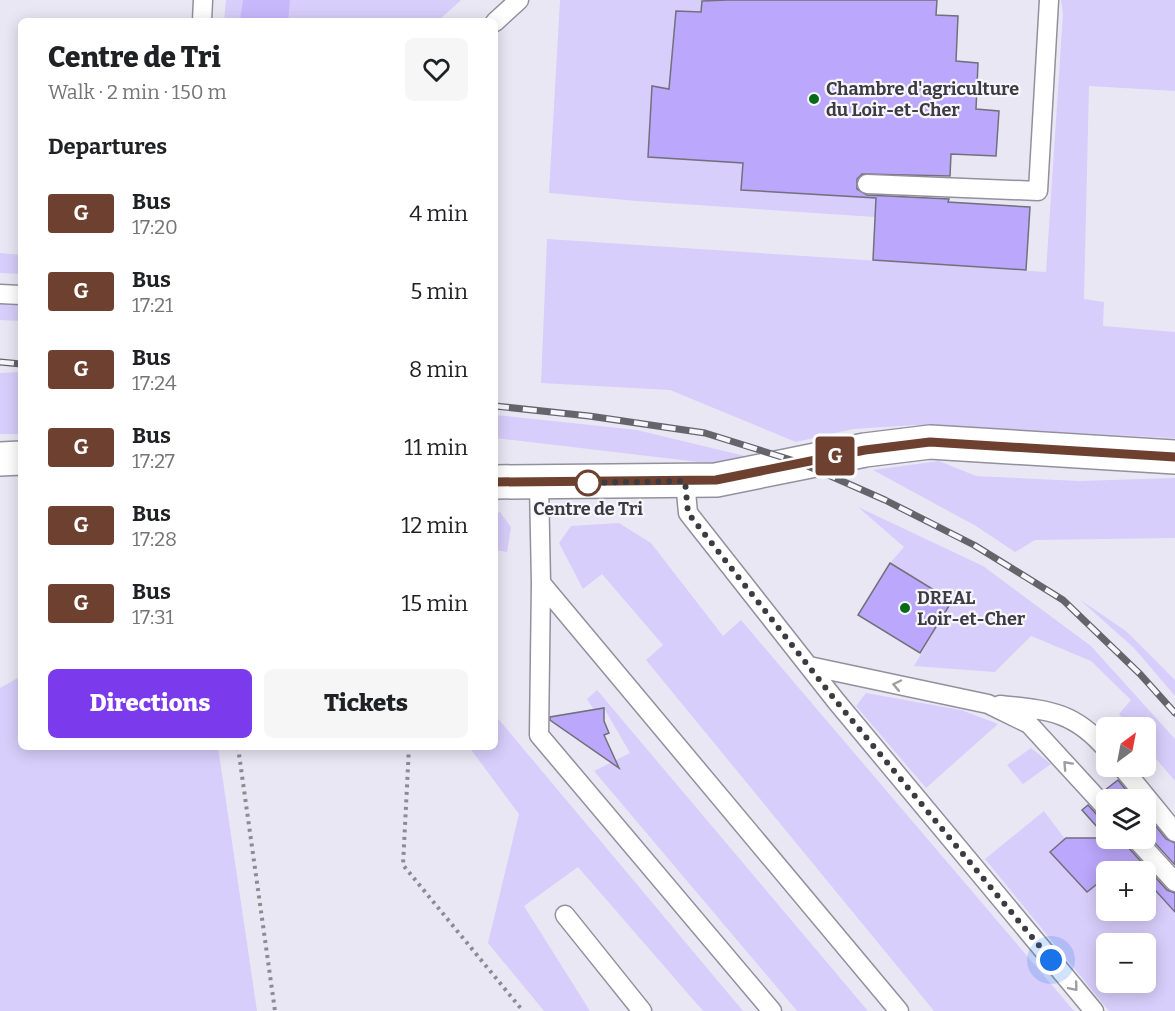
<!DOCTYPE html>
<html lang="en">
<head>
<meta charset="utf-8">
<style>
  :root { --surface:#fff; --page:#f6f6f6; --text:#202124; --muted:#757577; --accent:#7c3aed }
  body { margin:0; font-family:Bitter,serif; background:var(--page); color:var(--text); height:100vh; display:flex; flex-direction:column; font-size:22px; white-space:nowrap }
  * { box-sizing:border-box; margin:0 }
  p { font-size:20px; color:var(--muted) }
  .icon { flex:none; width:33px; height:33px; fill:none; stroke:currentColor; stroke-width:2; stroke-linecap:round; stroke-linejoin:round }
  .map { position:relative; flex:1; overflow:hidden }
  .sheet { position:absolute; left:18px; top:18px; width:480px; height:732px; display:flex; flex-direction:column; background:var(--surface); border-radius:9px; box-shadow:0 3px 15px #0003 }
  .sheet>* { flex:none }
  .badge { padding:0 12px; border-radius:4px; font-size:21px; line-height:39px }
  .needle { width:39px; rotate:32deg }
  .controls { position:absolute; left:1096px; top:717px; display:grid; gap:12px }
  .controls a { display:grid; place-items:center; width:60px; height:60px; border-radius:9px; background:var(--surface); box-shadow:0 3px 15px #0003; font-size:30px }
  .you { position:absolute; width:30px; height:30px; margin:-15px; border:4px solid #fff; border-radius:50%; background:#1a73e8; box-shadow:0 0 0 9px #1a73e833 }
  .map>.badge { position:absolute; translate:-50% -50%; box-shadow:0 0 0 3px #fff }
  h2 { padding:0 30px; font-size:22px; line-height:54px }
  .round { display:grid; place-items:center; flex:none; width:63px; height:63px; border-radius:9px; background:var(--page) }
  .head { display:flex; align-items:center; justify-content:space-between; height:102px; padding:0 30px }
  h1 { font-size:28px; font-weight:800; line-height:45px }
  .cta { display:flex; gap:12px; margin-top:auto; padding:12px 30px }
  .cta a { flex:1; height:69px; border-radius:9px; background:var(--accent); color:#fff; font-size:24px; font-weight:800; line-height:69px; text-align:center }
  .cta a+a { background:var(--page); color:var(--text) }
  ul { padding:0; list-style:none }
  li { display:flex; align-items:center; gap:18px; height:78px; padding:0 30px }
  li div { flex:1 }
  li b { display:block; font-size:22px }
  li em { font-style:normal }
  li .badge { min-width:66px; font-weight:700; text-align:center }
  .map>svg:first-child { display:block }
  .green { fill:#d7cefb; fill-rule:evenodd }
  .water { fill:#c7b8fc }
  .building { fill:#bba7fb; stroke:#72707c; stroke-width:1.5 }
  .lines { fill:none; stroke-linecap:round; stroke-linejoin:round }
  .service-casing { stroke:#93909d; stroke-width:21 }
  .tertiary-casing { stroke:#93909d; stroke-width:36 }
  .path { stroke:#8c8a93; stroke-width:4; stroke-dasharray:3 4.5; stroke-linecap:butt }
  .service { stroke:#fff; stroke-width:18 }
  .tertiary { stroke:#fff; stroke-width:33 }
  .rail-casing { stroke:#66646b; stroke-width:7 }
  .rail { stroke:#f7f5fd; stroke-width:4.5; stroke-dasharray:14; stroke-linecap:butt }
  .oneway { stroke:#9e9da0 }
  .line-casing { stroke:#fff; stroke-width:14 }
  .line { stroke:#6e4030; stroke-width:9 }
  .walk { stroke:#3c3b40; stroke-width:6; stroke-dasharray:0 10.8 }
  .poi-dot { fill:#046b19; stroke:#f7f5fd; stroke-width:2 }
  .stop-dot { fill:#fff; stroke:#6e4030; stroke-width:3 }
  .labels { text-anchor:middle; stroke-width:4.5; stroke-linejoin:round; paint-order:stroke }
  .poi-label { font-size:18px; font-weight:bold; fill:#3c3b40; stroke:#f7f5fd; text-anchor:start }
  .stop-label { font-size:18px; font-weight:bold; fill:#3c3b40; stroke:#f7f5fd }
</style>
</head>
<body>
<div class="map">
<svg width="1175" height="1011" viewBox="0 0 1175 1011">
  <rect width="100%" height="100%" fill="#eae7f5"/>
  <!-- green -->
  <path class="green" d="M226,0H461L438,21H224Z
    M560,0H727L702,1L701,12L676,11L669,89L652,87L648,156L720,161L746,117L742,190L877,198L875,217L637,201L549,193Z
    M1061,0H1175V91L1089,86L1084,299L1104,302L1103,326L1175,332V438L915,425L853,429L796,442L670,390L541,383L547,239L1046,272L1063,14Z
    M0,253L21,255V274L0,273Z
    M0,301L21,302V321L0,320Z
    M21,372V434H0V373Z
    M495,415L637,430L753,458L716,464L495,438Z
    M939,461L976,476L1079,481L1175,478V538L1035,540L1015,552L976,526L873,470Z
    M858,507L983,566L1091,646L1175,739V781L1146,747V728L1130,727L1119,714L1131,700L1091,661L1031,636L995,672L914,666L952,601L890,563L904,547Z
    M500,512L511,527L507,552L495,550V514Z
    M619,523L651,543L723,636L741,620L1074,1011H934L646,660L663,645L602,574L583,589L559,543L571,526Z
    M1079,599L1126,631L1175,680V696L1134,648Z
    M21,676V747H218L257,1011H0V688Z
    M597,690L868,1011H797L594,771L630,753L604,708L594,710L587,699Z
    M866,693L961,710L998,724L926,788L856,706Z
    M495,715L743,1011H703L578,867L524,906L590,1011H544L488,943L519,814L469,747H495Z
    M1031,748L1051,764L1023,784L1007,765Z
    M1044,811L1065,839L1051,852L1087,892L1107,876V910H1146V901L1157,892L1175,912V1011H1109L985,859ZM1107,944H1146V982H1107Z"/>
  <!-- water -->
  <path class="water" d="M243,0H290L288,21H240Z"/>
  <!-- building -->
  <path class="building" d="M727,0H937L936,15L958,16L956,61L978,63L976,109L999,111L996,156L951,154L950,176L862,174L857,179V189L867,195L949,199L948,202L1030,207L1026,270L873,260L876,198L741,190L743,163L648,157L652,86L669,89L676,11L701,12L702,1Z
    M890,563L952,601L920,653L858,615Z
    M604,708V721L609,733L604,735L619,768L550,720V717Z
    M1118,780L1134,800H1114L1105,790Z
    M1088,805L1099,817L1107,820V838L1082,810Z
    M1146,814L1166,839L1175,843V865L1146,833Z
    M1066,838H1124L1127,846L1167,890L1175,893V912L1146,880V872H1107V876L1087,892L1050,852Z"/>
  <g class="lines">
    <!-- service casing -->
    <g class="service-casing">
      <path id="service" d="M202,21L203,0
        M495,22L519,0
        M867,184L1038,191L1049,0
        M0,294L21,295
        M685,481L688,513L836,701L1094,1011
        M539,484L541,583L539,735L772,1011
        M541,583L899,1011
        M809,666L988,704L1029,724L1107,809
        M1000,705C1048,710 1074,711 1107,750
        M1121,766L1175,832
        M1135,838L1175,882
        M565,915L642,1011"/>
    </g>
    <!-- tertiary casing -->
    <g class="tertiary-casing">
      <path id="tertiary" d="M0,459L21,458
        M495,482L716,480L865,450L930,442L1175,457"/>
    </g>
    <!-- path -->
    <path class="path" d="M238,747L275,1011
      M409,747L403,865L523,1011"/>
    <!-- service -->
    <use href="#service" class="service"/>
    <!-- tertiary -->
    <use href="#tertiary" class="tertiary"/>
    <!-- rail casing -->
    <g class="rail-casing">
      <path id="rail" d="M0,362L21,364
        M495,406L589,416L705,433L801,463L885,500L974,545L1063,600L1140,674L1175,713"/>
    </g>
    <!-- rail -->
    <use href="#rail" class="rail"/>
  </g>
  <!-- one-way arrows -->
  <defs><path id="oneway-chevron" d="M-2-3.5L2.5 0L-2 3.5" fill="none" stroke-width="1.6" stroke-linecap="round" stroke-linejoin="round" transform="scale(1.5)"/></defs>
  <g class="oneway">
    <use href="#oneway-chevron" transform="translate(897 685) rotate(-168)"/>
    <use href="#oneway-chevron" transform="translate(1067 765) rotate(-133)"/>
    <use href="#oneway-chevron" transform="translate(1074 987) rotate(50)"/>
  </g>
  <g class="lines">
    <!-- line casing -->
    <g class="line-casing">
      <path id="line" d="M495,482L716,480L865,450L930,442L1175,457"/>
    </g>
    <!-- line -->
    <use href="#line" class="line"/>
    <!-- walk -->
    <path class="walk" d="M588,483H580L685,481L688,513L836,701L1051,960"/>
  </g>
  <!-- markers -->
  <g class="poi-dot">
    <circle cx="814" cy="99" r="6"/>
    <circle cx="905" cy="608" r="6"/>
  </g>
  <circle class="stop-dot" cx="588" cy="483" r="12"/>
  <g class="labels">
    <!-- poi labels -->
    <g class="poi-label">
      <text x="826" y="95">Chambre d'agriculture<tspan x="826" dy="21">du Loir-et-Cher</tspan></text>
      <text x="917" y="604">DREAL<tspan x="917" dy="21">Loir-et-Cher</tspan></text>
    </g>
    <!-- stop labels -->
    <g class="stop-label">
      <text x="588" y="515">Centre de Tri</text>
    </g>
  </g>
</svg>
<div class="controls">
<a><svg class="needle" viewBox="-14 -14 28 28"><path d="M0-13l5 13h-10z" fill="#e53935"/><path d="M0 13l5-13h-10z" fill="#757577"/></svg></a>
<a><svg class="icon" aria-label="layers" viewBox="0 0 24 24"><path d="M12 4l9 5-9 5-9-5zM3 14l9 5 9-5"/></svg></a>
<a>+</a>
<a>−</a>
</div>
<div class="you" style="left:1051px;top:960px"></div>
<b class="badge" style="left:835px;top:456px;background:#6e4030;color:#fff">G</b>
<section class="sheet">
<div class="head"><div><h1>Centre de Tri</h1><p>Walk · 2 min · 150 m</p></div><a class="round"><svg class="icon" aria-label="heart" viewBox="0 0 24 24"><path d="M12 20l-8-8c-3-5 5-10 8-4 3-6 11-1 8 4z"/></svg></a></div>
<h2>Departures</h2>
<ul>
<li><span class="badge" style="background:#6e4030;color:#fff">G</span><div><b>Bus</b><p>17:20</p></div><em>4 min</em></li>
<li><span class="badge" style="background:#6e4030;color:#fff">G</span><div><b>Bus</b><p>17:21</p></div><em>5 min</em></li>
<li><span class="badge" style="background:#6e4030;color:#fff">G</span><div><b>Bus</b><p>17:24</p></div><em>8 min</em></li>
<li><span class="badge" style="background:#6e4030;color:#fff">G</span><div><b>Bus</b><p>17:27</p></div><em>11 min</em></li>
<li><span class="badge" style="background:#6e4030;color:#fff">G</span><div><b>Bus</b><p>17:28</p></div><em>12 min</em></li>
<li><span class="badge" style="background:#6e4030;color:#fff">G</span><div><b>Bus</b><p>17:31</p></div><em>15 min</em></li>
</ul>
<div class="cta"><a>Directions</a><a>Tickets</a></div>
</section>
</div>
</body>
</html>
